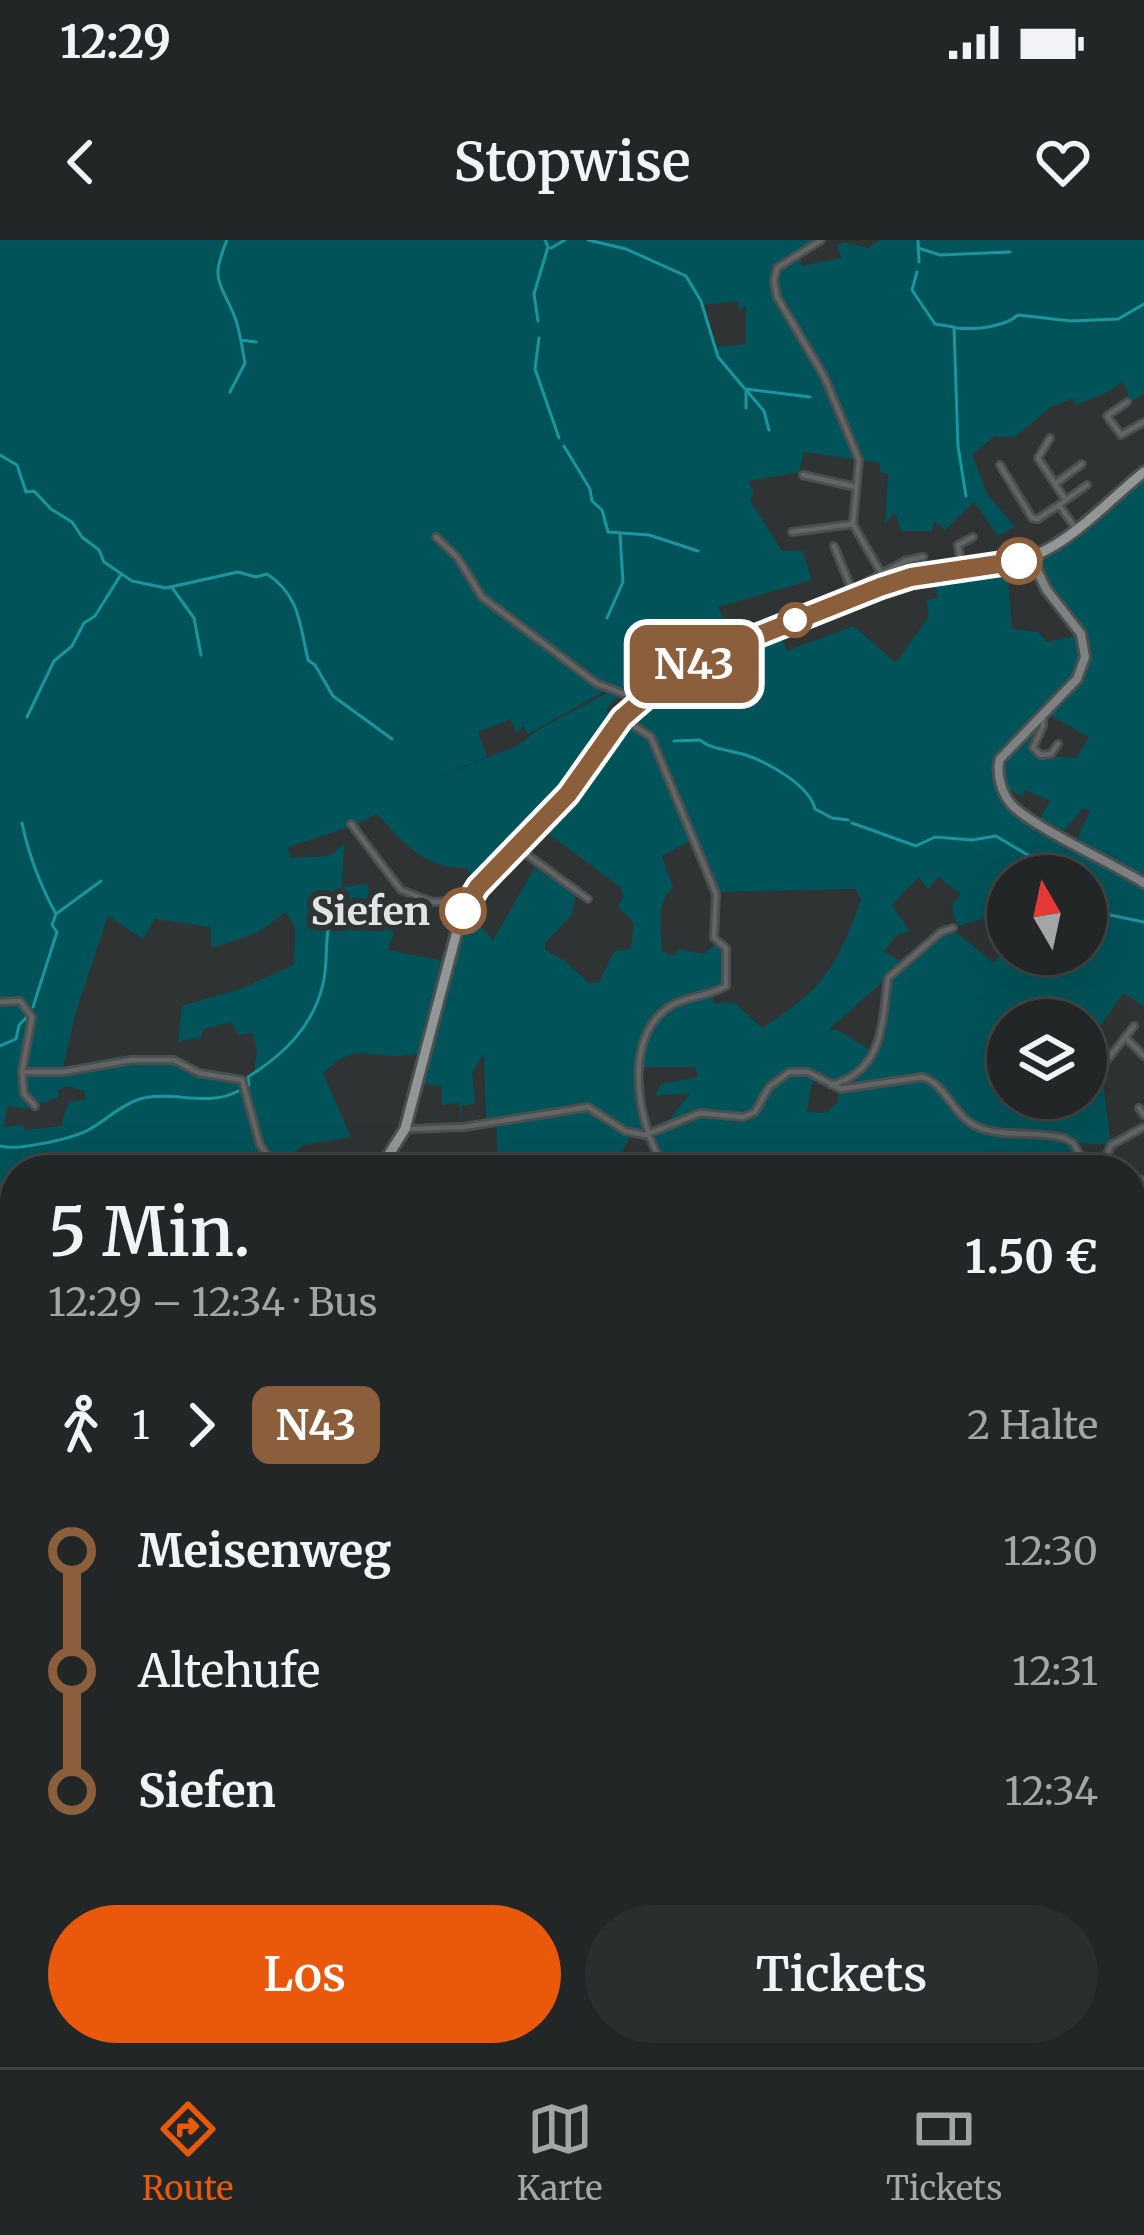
<!DOCTYPE html>
<html lang="de">
<head>
<meta charset="utf-8">
<style>
  :root { --surface:#232626; --page:#2b2e2e; --text:#f1f3f6; --muted:#a3a5a7; --line:#404343; --accent:#ea580c }
  body { margin:0; font-family:Merriweather,serif; background:var(--page); color:var(--text); height:100vh; display:flex; flex-direction:column; font-size:45px; white-space:nowrap }
  * { box-sizing:border-box; margin:0 }
  p { font-size:39px; color:var(--muted) }
  .icon { flex:none; width:66px; height:66px; fill:none; stroke:currentColor; stroke-width:2; stroke-linecap:round; stroke-linejoin:round }
  .map { position:relative; flex:1; overflow:hidden }
  .panel { position:absolute; left:0px; top:915px; width:1146px; height:912px; display:flex; flex-direction:column; background:var(--surface); border-radius:48px 48px 0 0; box-shadow:0 12px 48px #0002,0 0 0 3px var(--line) }
  .panel>* { flex:none }
  .badge { padding:0 24px; border-radius:18px; font-size:42px; line-height:78px }
  .needle { width:78px; rotate:351deg }
  .fabs { position:absolute; left:987px; top:615px; display:grid; gap:24px }
  .fabs a { display:grid; place-items:center; width:120px; height:120px; border-radius:50%; background:var(--surface); box-shadow:0 12px 48px #0002,0 0 0 3px var(--line); font-size:60px }
  .map>.badge { position:absolute; translate:-50% -50%; box-shadow:0 0 0 6px #fff }
  .legs { display:flex; align-items:center; gap:18px; height:132px; padding:0 48px; font-size:39px }
  .legs p { margin-inline-start:auto }
  .summary { display:flex; align-items:center; justify-content:space-between; height:204px; padding:0 48px }
  h1 { font-size:66px; font-weight:600; line-height:90px }
  .cta { display:flex; gap:24px; margin-top:auto; padding:24px 48px }
  .cta a { flex:1; height:138px; border-radius:72px; background:var(--accent); color:#fff; font-size:48px; font-weight:600; line-height:138px; text-align:center }
  .cta a+a { background:var(--page); color:var(--text) }
  ul { padding:0 48px; list-style:none }
  li { display:flex; align-items:center; gap:42px; height:120px; font-size:45px }
  li i { display:grid; place-items:center; width:18px; height:100%; margin:0 15px; background:currentColor }
  li i::after { content:''; width:30px; height:30px; margin:-15px; border:9px solid; border-radius:50%; background:var(--surface) }
  li p { margin-inline-start:auto }
  li:first-child i { background:linear-gradient(#0000 50%,currentColor 0) }
  li:last-child i { background:linear-gradient(currentColor 50%,#0000 0) }
  .status { display:flex; justify-content:space-between; align-items:center; height:84px; padding:0 60px; background:var(--surface); direction:ltr }
  .status svg { height:33px; fill:currentColor }
  header { display:flex; justify-content:space-between; align-items:center; height:156px; padding:0 48px; background:var(--surface); font-size:54px; font-weight:600 }
  .menu { display:flex; justify-content:space-around; align-items:center; height:168px; border-top:3px solid var(--line); background:var(--surface); font-size:33px; color:var(--muted) }
  .menu a { display:grid; justify-items:center; gap:6px }
  .menu .current { color:var(--accent) }
  .map>svg:first-child { display:block }
  .green { fill:#005359; fill-rule:evenodd }
  .lines { fill:none; stroke-linecap:round; stroke-linejoin:round }
  .stream { stroke:#1c959e; stroke-width:3 }
  .street-casing { stroke:#4b4f4f; stroke-width:10 }
  .secondary-casing { stroke:#4b4f4f; stroke-width:14 }
  .primary-casing { stroke:#4b4f4f; stroke-width:15 }
  .street { stroke:#636565; stroke-width:4.5 }
  .secondary { stroke:#7e8181; stroke-width:8 }
  .primary { stroke:#939697; stroke-width:9 }
  .line-1-casing { stroke:#fff; stroke-width:27 }
  .line-1 { stroke:#8b5e3c; stroke-width:18 }
  .stop-1-dot { fill:#fff; stroke:#8b5e3c; stroke-width:6 }
  .labels { text-anchor:middle; stroke-width:12; stroke-linejoin:round; paint-order:stroke }
  .stop-label { font-size:39px; font-weight:bold; fill:#e1e3e4; stroke:#2f3333; text-anchor:end }
</style>
</head>
<body>
<div class="status"><b>12:29</b><svg viewBox="0 0 49 12"><path d="M0 12V9h3v3zM5 12V6h3v6zM10 12V3h3v9zM15 12V0h3v12zM26 1h20v11H26zM47 4h2v5h-2z"/></svg></div>
<header><svg class="icon" aria-label="back" viewBox="0 0 24 24"><path d="M15 5l-7 7 7 7"/></svg>Stopwise<svg class="icon" aria-label="heart" viewBox="0 0 24 24"><path d="M12 20l-8-8c-3-5 5-10 8-4 3-6 11-1 8 4z"/></svg></header>
<div class="map">
<svg width="1144" height="1827" viewBox="0 0 1144 1827">
  <rect width="100%" height="100%" fill="#2f3333"/>
  <!-- green -->
  <path class="green" d="M0,0H820L799,12L802,26L841,18L837,5L845,2L868,8L880,0H1144V153L1131,162L1123,141L1108,152L1076,165L1073,158L1051,167L1015,197L995,196L972,214L987,254L1015,287L998,296L974,262L945,290L934,281L932,291H901L895,272L885,284L888,234L880,232V223L804,212L799,232L748,241L754,253L750,260L782,311L802,310L812,340L718,367L735,402L683,426L637,457L612,447L528,494L523,486L516,493L511,479L478,492L487,517L430,540L517,506L541,488L611,451L622,454L606,469L611,475L630,457L634,460L607,490L565,553L473,644L467,628C424,629 404,603 377,574L355,585L288,607L291,618L329,616L344,604L342,648L368,643L369,660L399,659L401,673L388,710L443,721L426,809L454,698L463,680L473,678L493,700L537,624L576,652L572,675L545,703V710L565,721L590,744L599,742L614,712L631,708L634,683L618,666L623,658L620,647L542,589L622,481L651,499L685,577L653,498L629,479L628,475C660,444 696,426 737,407L745,414L740,406L779,389L787,411L854,386L896,423L929,376L926,360L938,358L933,335L1007,326L1012,389L1038,392L1047,402L1080,395L1081,429L1043,473L1042,486L1033,508L1041,515L1076,518L1089,497L1046,473L1079,439L1087,416L1086,402L1047,348L1036,324L1144,235V642L1076,602L1090,571L1083,568L1062,593L1038,581L1050,561L1025,550L1023,557L1009,549L1003,552L1015,571L1144,644V766L1123,753L1086,807V780H1008V858H1086V836L1102,835L1111,905L1072,903L1088,929L1045,921L1001,930H665L650,894L662,889L690,853L655,856L661,844L698,837L695,827H638L649,894L632,892L592,866L586,867L631,895L612,930H479L498,918L496,883L537,877L486,882L484,814L472,832L475,864L461,866L462,886L459,863L442,865V847L422,843L430,811C420,812 409,816 399,816C362,816 354,804 323,833L351,897L304,905L275,926L277,930H15V971H0ZM738,61L739,70L746,66V104L717,107L703,65ZM693,599L716,652L856,649L861,659C837,727 824,749 762,788L735,763H714L712,753C733,745 727,727 726,708L717,702L704,714L677,709L675,716L662,712C661,689 655,665 673,647L662,616ZM1008,636H1086V714H1008V709L993,722L952,689L941,693L905,724L884,711L898,694L910,692L892,665L919,637L928,650L938,637L960,653L952,666L957,686L992,676L996,656L1008,654ZM286,672L295,688L294,725L240,749L182,766L178,802L202,797L203,789L231,782L239,795L252,793L257,811L254,832L243,842L199,834L175,821L131,820L62,832L76,772L108,676L143,699L155,679L210,687L212,708L257,693ZM893,733L876,813L837,790H828ZM819,837L835,845L847,837L837,847L881,843L850,851L838,849V862L826,873L807,872L811,846ZM67,846L83,850L86,859L68,863L61,886L25,890L23,885L4,887L7,866L29,869L30,860L43,863L59,857L58,850Z
    M1144,983V1533L1138,1544L1144,1546V1819L1131,1808V991Z
    M0,1159L15,1162V1259L0,1255Z
    M15,1485V1663L0,1670V1491Z
    M15,1739V1812H56L45,1827H0V1752Z
    M1131,1810L1144,1821V1827H419L421,1814L449,1812Z
    M253,1812H290L280,1819L282,1827H220Z
    M367,1812L415,1814L413,1827H369Z"/>
  <g class="lines">
    <!-- stream -->
    <path class="stream" d="M227,0C211,39 218,38 234,75C240,89 242,108 245,123L230,152
      M588,0L626,9L686,36L701,61L718,117L745,149L810,157
      M918,0L919,22
      M551,8L565,0
      M918,8L940,15L1010,12
      M917,32L912,50L935,84L954,87L958,206L966,256
      M538,81L534,54L548,7L545,0
      M956,88C976,90 1004,87 1018,75L1071,81L1118,79L1144,64
      M539,98L535,129L559,198
      M241,100L256,102
      M747,151L764,171L769,190
      M746,168V152
      M564,206L590,249L592,261L602,270L608,292L649,295L698,311
      M0,215L17,225L26,252L34,251L51,269L72,282L82,297L99,310L104,322L132,341L166,348L238,332L256,337L267,334C300,355 300,386 308,420L315,425L333,456L392,499
      M173,349L194,378L201,415
      M607,378L623,342L620,294
      M27,477L54,421L72,406L84,383L95,376L120,336
      M674,501L700,500C710,509 730,510 746,515C769,523 810,546 815,569L832,578L848,580
      M22,583C29,616 40,645 56,674
      M852,583L916,606L935,597L972,600L996,596L1063,636
      M1086,670L1144,682
      M33,767L57,692L52,685L56,674L101,641
      M0,806L16,799L19,785L27,777
      M249,845L248,837C283,815 313,787 323,744C330,715 321,689 338,662
      M0,906C17,911 73,899 90,889C106,880 120,866 137,860C169,849 209,868 238,851
      M1131,943H1142
      M1131,1093L1140,1102L1139,1108H1144
      M1131,1460L1135,1463L1136,1479L1144,1485
      M142,1818L172,1812"/>
    <!-- street casing -->
    <g class="street-casing">
      <path id="street" d="M821,0L777,28L774,41L777,57L824,136L859,220L853,284L881,333
        M1127,162L1107,176L1121,195L1144,182
        M1050,198L1038,218L1065,259
        M1000,225L1032,278L1038,279L1059,265L1076,289
        M803,235L856,247
        M1055,244L1082,224
        M1059,265L1087,245
        M792,292L853,284
        M436,297L457,317L482,357L596,443L637,459
        M834,306L852,350
        M962,330L958,305L973,297
        M849,360L852,350L905,321L923,317
        M1043,473V486L1033,508L1041,515L1051,514L1058,504
        M622,478L651,497L716,654L714,698L726,708V746C710,756 688,756 672,765C629,791 635,854 649,895C653,907 660,918 664,930
        M351,584L401,650L432,662L469,660
        M522,603L529,616L588,659
        M0,762L20,761L32,777L22,832
        M1126,798L1144,816
        M1104,824L1134,786
        M831,845C884,831 882,783 888,738L941,692L953,688
        M35,866L24,854L22,832H63L131,820H174L199,833L242,840L260,905L278,930
        M1139,868L1144,875
        M409,889L464,887L588,867L625,891L645,895L700,873L743,877L755,872L769,847L789,832H808L841,849L922,837C946,843 953,877 978,887C1005,898 1036,890 1064,898L1073,903L1089,930H1101
        M1100,930L1111,905L1144,887
        M1131,936L1144,941
        M1131,1088L1144,1097
        M0,1258L15,1262
        M0,1334L15,1341
        M0,1400L15,1410
        M0,1430L15,1424
        M1131,1451L1144,1459
        M0,1469L15,1458
        M1131,1541L1144,1545
        M0,1694L10,1715
        M0,1720L15,1713"/>
    </g>
    <!-- secondary casing -->
    <g class="secondary-casing">
      <path id="secondary" d="M1031,317L1046,349L1081,394L1085,417L1077,439L1000,519C996,533 1001,552 1011,564C1029,585 1114,624 1144,643
        M1131,988L1144,979
        M215,1827L243,1812
        M415,1827L418,1812"/>
    </g>
    <!-- primary casing -->
    <g class="primary-casing">
      <path id="primary" d="M379,930L405,889L462,672C485,630 528,600 559,564C592,527 611,481 651,450C702,410 772,389 833,366C858,357 883,344 910,337C951,327 996,332 1036,315C1077,297 1109,260 1144,232
        M0,1119H15"/>
    </g>
    <!-- street -->
    <use href="#street" class="street"/>
    <!-- secondary -->
    <use href="#secondary" class="secondary"/>
    <!-- primary -->
    <use href="#primary" class="primary"/>
  </g>
  <g class="lines">
    <!-- line-1 casing -->
    <g class="line-1-casing">
      <path id="line-1" d="M463,671L478,647L568,554L622,478L666,440L737,404L880,347L911,337L1019,321"/>
    </g>
    <!-- line-1 -->
    <use href="#line-1" class="line-1"/>
  </g>
  <!-- markers -->
  <g class="stop-1-dot">
    <circle cx="1019" cy="321" r="21"/>
    <circle cx="795" cy="380" r="15"/>
    <circle cx="463" cy="671" r="21"/>
  </g>
  <g class="labels">
    <!-- stop labels -->
    <g class="stop-label">
      <text x="430" y="685">Siefen</text>
    </g>
  </g>
</svg>
<div class="fabs">
<a><svg class="needle" viewBox="-14 -14 28 28"><path d="M0-13l5 13h-10z" fill="#e53935"/><path d="M0 13l5-13h-10z" fill="#a3a5a7"/></svg></a>
<a><svg class="icon" aria-label="layers" viewBox="0 0 24 24"><path d="M12 4l9 5-9 5-9-5zM3 14l9 5 9-5"/></svg></a>
</div>
<b class="badge" style="left:694px;top:424px;background:#8b5e3c;color:#fff">N43</b>
<section class="panel">
<div class="summary"><div><h1>5 Min.</h1><p>12:29 – 12:34 · Bus</p></div><b>1.50 €</b></div>
<div class="legs"><svg class="icon" aria-label="walk" viewBox="0 0 24 24"><circle cx="13" cy="4" r="2"/><path d="M13 8l-2 6 4 7M11 14l-3 7M7 12l3-4h3l4 4"/></svg>1<svg class="icon" aria-label="forward" viewBox="0 0 24 24"><path d="M9 5l7 7-7 7"/></svg><b class="badge" style="background:#8b5e3c;color:#fff">N43</b><p>2 Halte</p></div>
<ul>
<li><i style="color:#8b5e3c"></i><b>Meisenweg</b><p>12:30</p></li>
<li><i style="color:#8b5e3c"></i><span>Altehufe</span><p>12:31</p></li>
<li><i style="color:#8b5e3c"></i><b>Siefen</b><p>12:34</p></li>
</ul>
<div class="cta"><a>Los</a><a>Tickets</a></div>
</section>
</div>
<nav class="menu">
<a class="current"><svg class="icon" aria-label="directions" viewBox="0 0 24 24"><path d="M12 3l9 9-9 9-9-9zM9 14v-3h6M13 9l2 2-2 2"/></svg>Route</a>
<a><svg class="icon" aria-label="map" viewBox="0 0 24 24"><path d="M3 6l6-2 6 2 6-2v14l-6 2-6-2-6 2zM9 4v14M15 6v14"/></svg>Karte</a>
<a><svg class="icon" aria-label="tickets" viewBox="0 0 24 24"><path d="M3 7h18v10H3zM15 7v10"/></svg>Tickets</a>
</nav>
</body>
</html>
